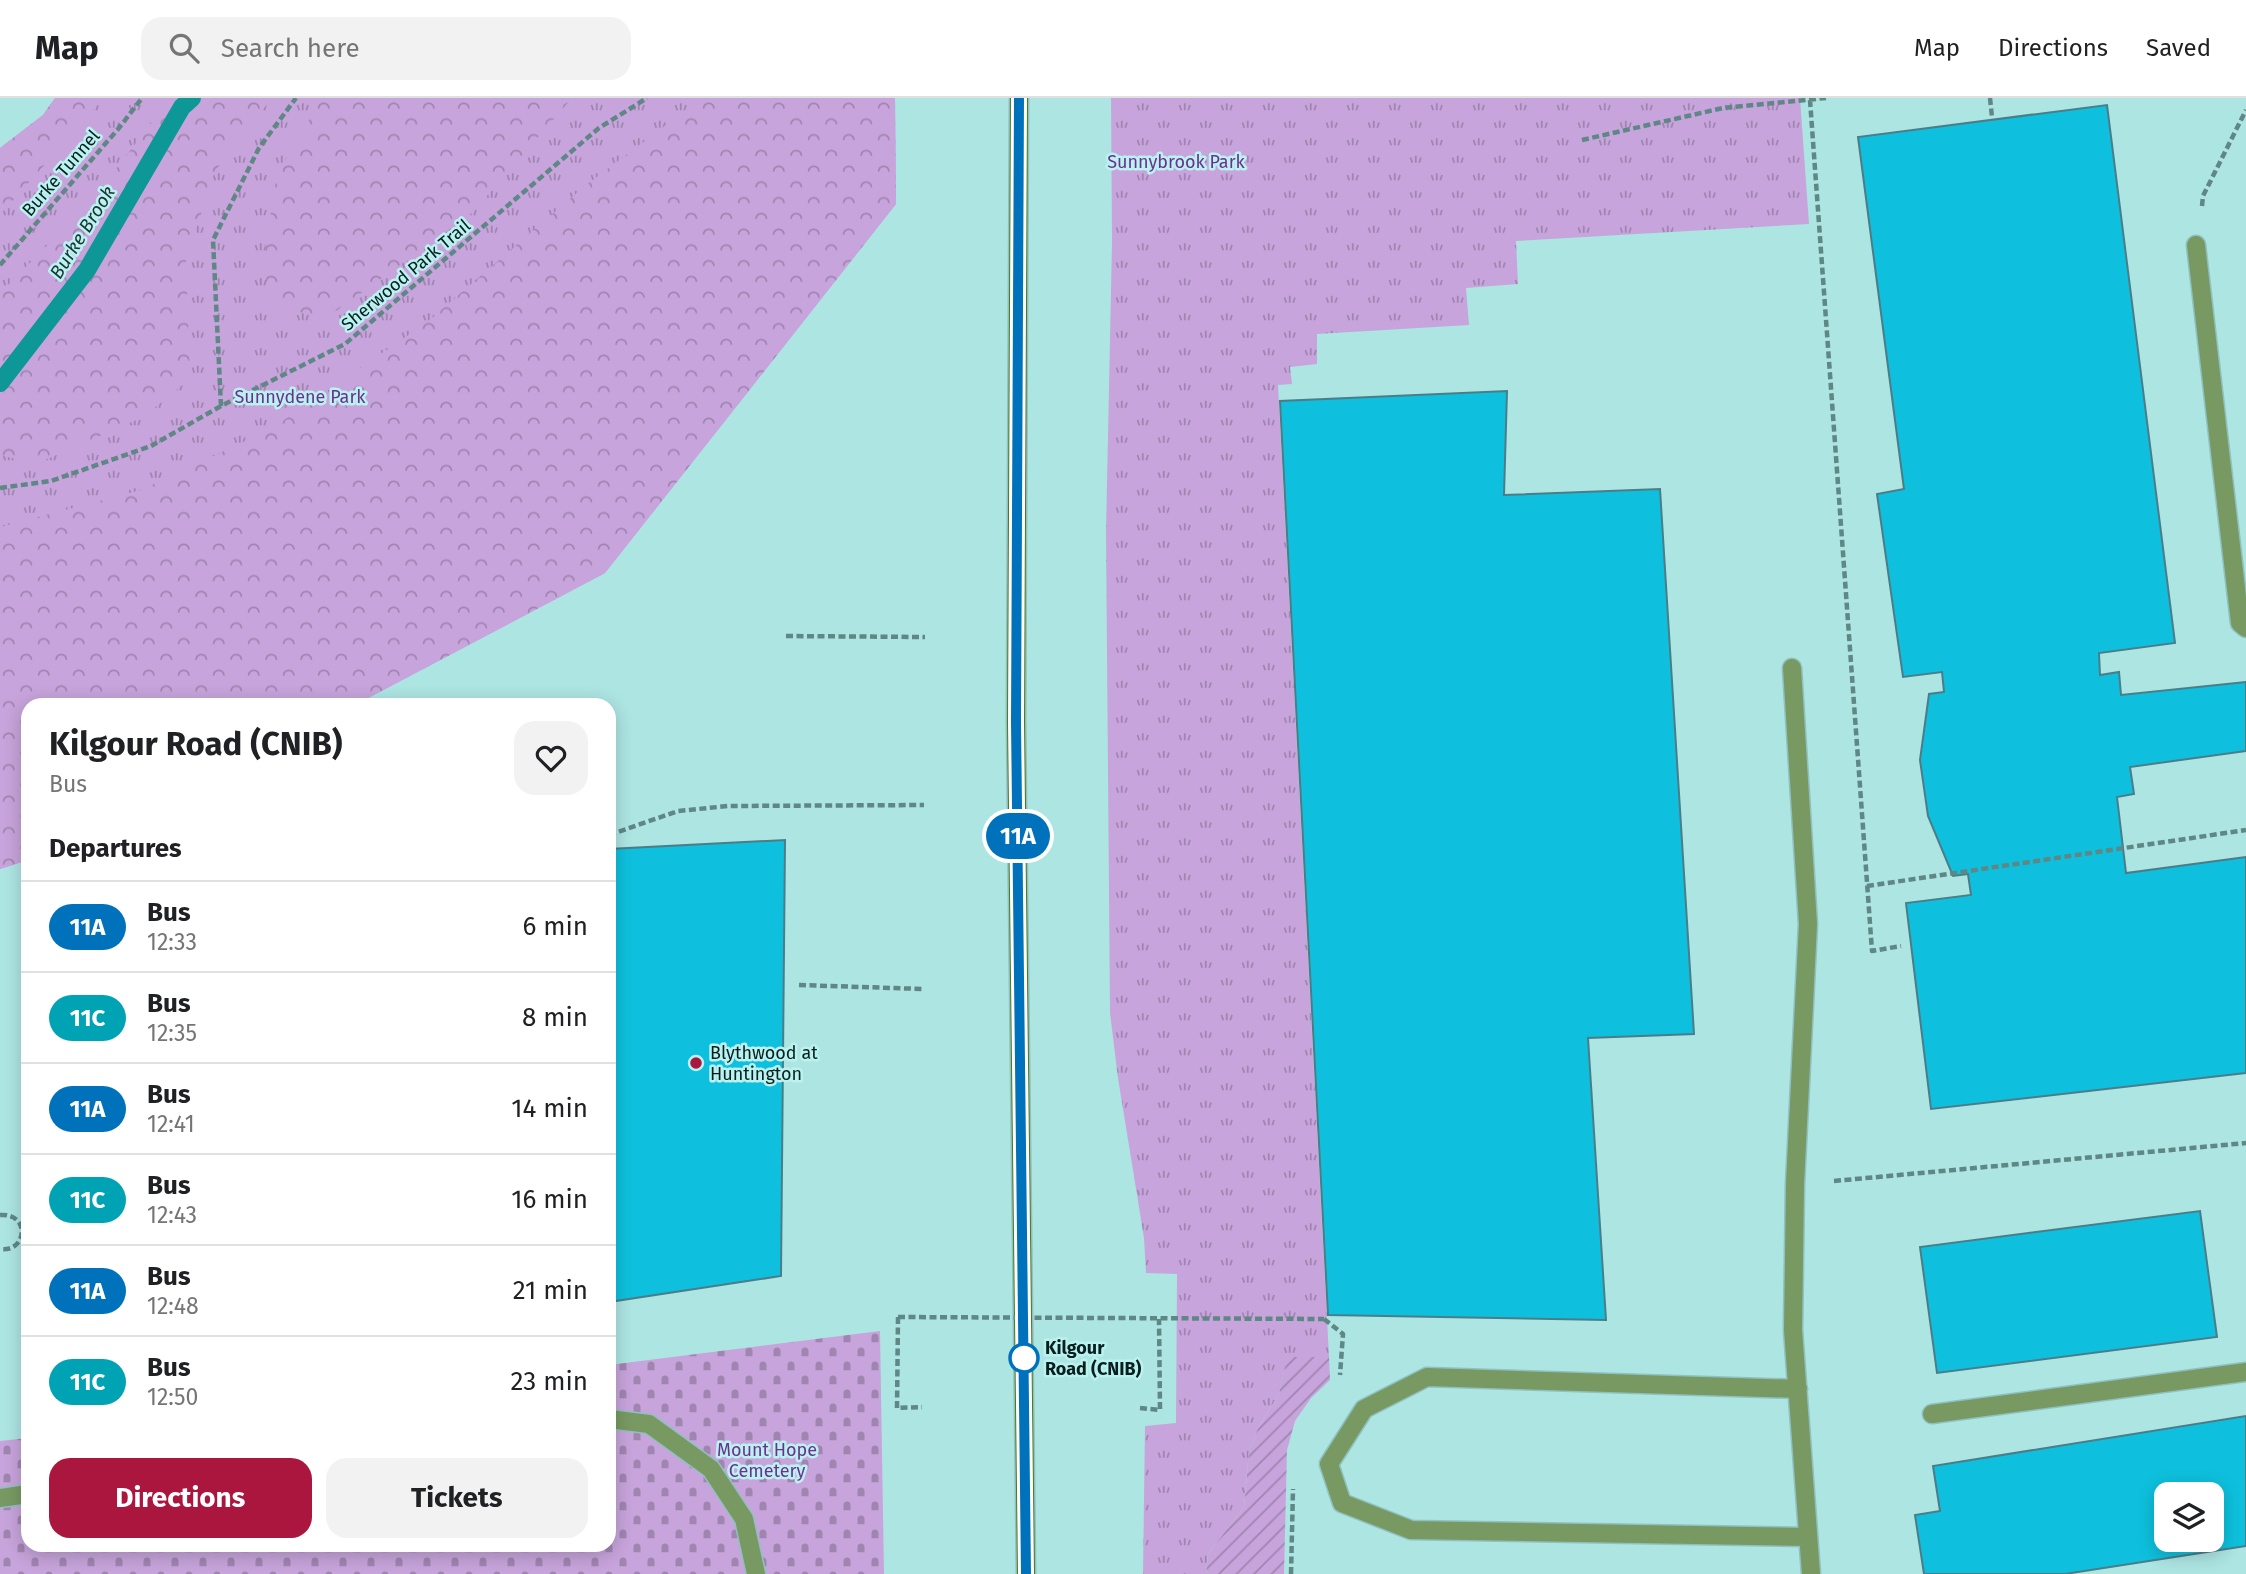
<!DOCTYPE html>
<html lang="en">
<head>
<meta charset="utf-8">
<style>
  :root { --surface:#fff; --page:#f2f2f2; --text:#202124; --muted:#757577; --line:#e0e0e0; --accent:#ab163f }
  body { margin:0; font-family:"Fira Sans",sans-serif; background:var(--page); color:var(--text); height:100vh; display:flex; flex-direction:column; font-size:26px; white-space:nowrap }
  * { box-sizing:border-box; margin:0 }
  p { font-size:23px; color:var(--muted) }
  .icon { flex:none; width:38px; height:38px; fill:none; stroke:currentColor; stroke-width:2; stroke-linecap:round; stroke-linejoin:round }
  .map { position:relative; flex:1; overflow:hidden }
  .drawer { position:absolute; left:21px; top:600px; width:595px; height:854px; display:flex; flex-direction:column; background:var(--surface); border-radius:21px; box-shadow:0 4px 18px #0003 }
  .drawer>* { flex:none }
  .badge { padding:0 14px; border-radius:23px; font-size:24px; line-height:46px }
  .controls { position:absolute; left:2154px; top:1384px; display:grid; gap:14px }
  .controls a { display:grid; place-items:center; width:70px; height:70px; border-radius:14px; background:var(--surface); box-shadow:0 4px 18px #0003; font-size:35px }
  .map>.badge { position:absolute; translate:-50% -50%; box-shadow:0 0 0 4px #fff }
  h2 { padding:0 28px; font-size:26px; line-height:63px }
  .round { display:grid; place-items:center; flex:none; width:74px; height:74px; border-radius:21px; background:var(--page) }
  .headline { display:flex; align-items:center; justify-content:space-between; height:119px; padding:0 28px }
  h1 { font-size:33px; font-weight:700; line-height:52px }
  .action { display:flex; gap:14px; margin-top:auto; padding:14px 28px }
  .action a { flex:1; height:80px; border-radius:21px; background:var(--accent); color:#fff; font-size:28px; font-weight:700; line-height:80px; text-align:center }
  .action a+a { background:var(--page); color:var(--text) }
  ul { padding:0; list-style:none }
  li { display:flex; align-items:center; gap:21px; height:91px; padding:0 28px; border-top:2px solid var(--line) }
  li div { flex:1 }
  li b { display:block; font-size:26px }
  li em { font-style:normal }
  li .badge { min-width:77px; font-weight:700; text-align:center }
  header { display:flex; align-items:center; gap:42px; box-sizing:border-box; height:98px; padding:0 35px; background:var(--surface); border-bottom:2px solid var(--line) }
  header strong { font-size:33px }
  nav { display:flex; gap:38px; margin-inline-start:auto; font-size:24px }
  .search { width:490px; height:63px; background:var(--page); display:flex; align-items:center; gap:18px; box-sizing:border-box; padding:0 24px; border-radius:21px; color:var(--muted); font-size:26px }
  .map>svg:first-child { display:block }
  .grass { fill:url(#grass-tufts) }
  .forest { fill:url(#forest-crowns) }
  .cemetery { fill:url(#cemetery-stones) }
  .garden { fill:url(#garden-furrows) }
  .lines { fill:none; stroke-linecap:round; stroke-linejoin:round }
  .stream { stroke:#0d9796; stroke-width:18 }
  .building { fill:#0ec0dd; stroke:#4b7d88; stroke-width:2; fill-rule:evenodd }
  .service-casing { stroke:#8fc1c0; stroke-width:21 }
  .secondary-casing { stroke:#8fc1c0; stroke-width:21 }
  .path { stroke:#5f8786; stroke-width:4.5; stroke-dasharray:7 3.5; stroke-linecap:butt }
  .service { stroke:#799963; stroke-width:18 }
  .secondary { stroke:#4a7920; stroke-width:18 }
  .path-bridge { stroke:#5f8786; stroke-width:4.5; stroke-dasharray:7 3.5; stroke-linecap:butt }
  .line-casing { stroke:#fff; stroke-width:16 }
  .line { stroke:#0072bc; stroke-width:10 }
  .poi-dot { fill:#ab163f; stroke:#baf2f0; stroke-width:2.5 }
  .stop-dot { fill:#fff; stroke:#0072bc; stroke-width:3.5 }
  .labels { text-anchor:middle; stroke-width:5; stroke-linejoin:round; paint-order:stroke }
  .park-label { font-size:18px; fill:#702e8f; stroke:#baf2f0 }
  .street-label { font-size:18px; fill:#091f1f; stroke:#baf2f0 }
  .poi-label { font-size:18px; fill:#091f1f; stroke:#baf2f0; text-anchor:start }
  .stop-label { font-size:18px; font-weight:bold; fill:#091f1f; stroke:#baf2f0; text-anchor:start }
  .water-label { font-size:19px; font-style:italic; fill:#1b3434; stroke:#baf2f0 }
</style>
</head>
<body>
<header>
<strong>Map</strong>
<div class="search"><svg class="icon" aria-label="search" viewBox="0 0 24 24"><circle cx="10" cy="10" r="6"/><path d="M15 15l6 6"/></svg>Search here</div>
<nav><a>Map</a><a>Directions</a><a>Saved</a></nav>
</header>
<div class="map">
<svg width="2246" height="1476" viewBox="0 0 2246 1476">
  <defs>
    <pattern id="grass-tufts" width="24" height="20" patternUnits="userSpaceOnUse" patternTransform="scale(1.75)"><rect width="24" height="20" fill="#c7a4db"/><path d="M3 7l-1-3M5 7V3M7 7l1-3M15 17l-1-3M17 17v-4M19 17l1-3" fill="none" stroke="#a085b1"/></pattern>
    <pattern id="forest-crowns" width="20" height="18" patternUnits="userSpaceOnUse" patternTransform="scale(1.75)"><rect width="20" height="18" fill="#c7a4db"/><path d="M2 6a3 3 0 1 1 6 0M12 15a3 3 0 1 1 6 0" fill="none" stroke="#a085b1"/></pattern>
    <pattern id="cemetery-stones" width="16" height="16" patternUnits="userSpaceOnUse" patternTransform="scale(1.75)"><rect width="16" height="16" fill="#c7a4db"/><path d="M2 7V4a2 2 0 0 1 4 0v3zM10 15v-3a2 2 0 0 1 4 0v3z" fill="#a085b1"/></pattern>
    <pattern id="garden-furrows" width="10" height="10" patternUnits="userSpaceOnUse" patternTransform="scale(1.75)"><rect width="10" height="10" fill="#c7a4db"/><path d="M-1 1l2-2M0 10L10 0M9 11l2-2" fill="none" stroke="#a085b1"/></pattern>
  </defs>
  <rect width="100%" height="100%" fill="#ade5e3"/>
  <!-- grass -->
  <path class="grass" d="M55,0H895L896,106L605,475L355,607H28V762L0,771V50L43,17Z
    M1111,0H1800L1809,126L1516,143L1518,186L1466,190L1469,227L1317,236V266L1290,269L1292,286L1278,287L1329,1259L1287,1260L1279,1296L1258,1330L1249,1353L1244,1409L1208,1456L1206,1476H1143L1145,1328L1176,1325L1177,1176L1146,1175L1144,1140L1118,980L1110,915L1106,435L1112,144Z"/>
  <!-- forest -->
  <path class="forest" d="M55,0H104L0,117V50L43,17Z
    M170,0H272L215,73L186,162L190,281L143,319L36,366L0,357V195L94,100Z
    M322,0H572L472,115L325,221L267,205L265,152L277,76Z
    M702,0H895L896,106L605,475L355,607H28V762L0,771V429L141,392L271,331L426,225L586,87Z"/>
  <!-- cemetery -->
  <path class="cemetery" d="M880,1233L884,1476H0V1343L28,1340V1447H609V1267Z"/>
  <!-- garden -->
  <path class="garden" d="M1287,1259H1329L1330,1282L1311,1300L1295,1323L1287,1352L1284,1476H1206L1208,1456L1244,1409L1249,1353L1258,1330L1279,1296Z"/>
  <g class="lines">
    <!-- stream -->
    <path class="stream" d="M0,285L87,172L182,9L192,0"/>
  </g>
  <!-- building -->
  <path class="building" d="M2107,7L2175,545L2099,555L2100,577L2119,574L2121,597L2246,584V653L2130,669L2134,696L2117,699L2126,775L2246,759V975L1931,1011L1906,805L1971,797L1968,776L1953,778L1928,718L1920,662L1929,596L1944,594L1942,574L1903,579L1877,396L1904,391L1858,39Z
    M1507,293L1504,397L1660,391L1694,936L1588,940L1606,1222L1328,1217L1280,303Z
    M785,742L781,1178L609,1204V751Z
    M2200,1113L2217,1239L1937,1275L1920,1149Z
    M2246,1318V1448L2065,1476H1924L1915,1417L1940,1413L1933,1368ZM2166,1396H2212V1442H2166Z"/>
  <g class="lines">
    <!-- service casing -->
    <g class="service-casing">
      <path id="service" d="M2196,147L2240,525L2246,530
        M1792,570L1808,826L1795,1086L1793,1232L1811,1476
        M1798,1291L1427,1279L1364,1311L1329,1366L1342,1405L1411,1432L1808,1439
        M1932,1316L2246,1274
        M609,1321L649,1326L711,1371L744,1421L756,1476
        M0,1400L28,1396"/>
    </g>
    <!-- secondary casing -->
    <g class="secondary-casing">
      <path id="secondary" d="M1019,0L1016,624L1026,1476"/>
    </g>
    <!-- path -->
    <path class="path" d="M1990,0L1992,19
      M1810,2L1872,853L1901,848
      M1582,42L1723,10L1826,0
      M2202,108L2203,98L2246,12
      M0,167L119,30L142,0
      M221,308L213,142L259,50L296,0
      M0,390L51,383L151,348L221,308L345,246L599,30L647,0
      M786,538L925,539
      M609,737L678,713L728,708L924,707
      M1867,788L2246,732
      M799,887L923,891
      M1834,1083L2246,1045
      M0,1117C31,1115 27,1155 0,1151
      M898,1219L897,1310L922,1309
      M1324,1221L1343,1236L1340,1277
      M1140,1310L1160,1312L1159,1221
      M1291,1476L1293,1391"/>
    <!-- service -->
    <use href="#service" class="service"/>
    <!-- secondary -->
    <use href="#secondary" class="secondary"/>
    <!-- path-bridge -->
    <path class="path-bridge" d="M898,1219L1324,1221"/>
  </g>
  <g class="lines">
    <!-- line casing -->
    <g class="line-casing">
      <path id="line" d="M1019,0L1016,624L1026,1476"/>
    </g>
    <!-- line -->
    <use href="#line" class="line"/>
  </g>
  <!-- markers -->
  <circle class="poi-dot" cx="696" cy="965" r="7"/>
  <circle class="stop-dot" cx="1024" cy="1260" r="14"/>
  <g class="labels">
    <!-- park labels -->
    <g class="park-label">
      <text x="1176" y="70">Sunnybrook Park</text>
      <text x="300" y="305">Sunnydene Park</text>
      <text x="767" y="1358">Mount Hope<tspan x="767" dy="21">Cemetery</tspan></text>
    </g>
    <!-- street labels -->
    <g class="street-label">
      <text transform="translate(61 75) rotate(-49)" y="6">Burke Tunnel</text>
      <text transform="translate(406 177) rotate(-40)" y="6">Sherwood Park Trail</text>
    </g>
    <!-- poi labels -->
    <g class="poi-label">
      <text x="710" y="961">Blythwood at<tspan x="710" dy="21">Huntington</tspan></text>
    </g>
    <!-- stop labels -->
    <g class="stop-label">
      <text x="1045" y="1256">Kilgour<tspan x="1045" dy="21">Road (CNIB)</tspan></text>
    </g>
    <!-- water labels -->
    <g class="water-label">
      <text transform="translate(82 134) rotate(-58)" y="7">Burke Brook</text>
    </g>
  </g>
</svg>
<div class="controls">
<a><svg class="icon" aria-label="layers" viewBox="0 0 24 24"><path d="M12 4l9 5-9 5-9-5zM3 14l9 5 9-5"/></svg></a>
</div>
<b class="badge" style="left:1018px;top:738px;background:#0072bc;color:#fff">11A</b>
<section class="drawer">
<div class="headline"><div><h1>Kilgour Road (CNIB)</h1><p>Bus</p></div><a class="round"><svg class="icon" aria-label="heart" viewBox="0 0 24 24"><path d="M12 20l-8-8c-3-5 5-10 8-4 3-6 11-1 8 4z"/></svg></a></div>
<h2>Departures</h2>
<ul>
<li><span class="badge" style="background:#0072bc;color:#fff">11A</span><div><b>Bus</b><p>12:33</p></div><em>6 min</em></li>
<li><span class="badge" style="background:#00a3b4;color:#fff">11C</span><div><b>Bus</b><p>12:35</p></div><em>8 min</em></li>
<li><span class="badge" style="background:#0072bc;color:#fff">11A</span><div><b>Bus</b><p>12:41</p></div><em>14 min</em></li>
<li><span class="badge" style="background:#00a3b4;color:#fff">11C</span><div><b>Bus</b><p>12:43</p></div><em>16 min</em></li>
<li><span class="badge" style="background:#0072bc;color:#fff">11A</span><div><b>Bus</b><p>12:48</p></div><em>21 min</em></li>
<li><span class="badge" style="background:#00a3b4;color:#fff">11C</span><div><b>Bus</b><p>12:50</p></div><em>23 min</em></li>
</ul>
<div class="action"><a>Directions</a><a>Tickets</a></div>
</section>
</div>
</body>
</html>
